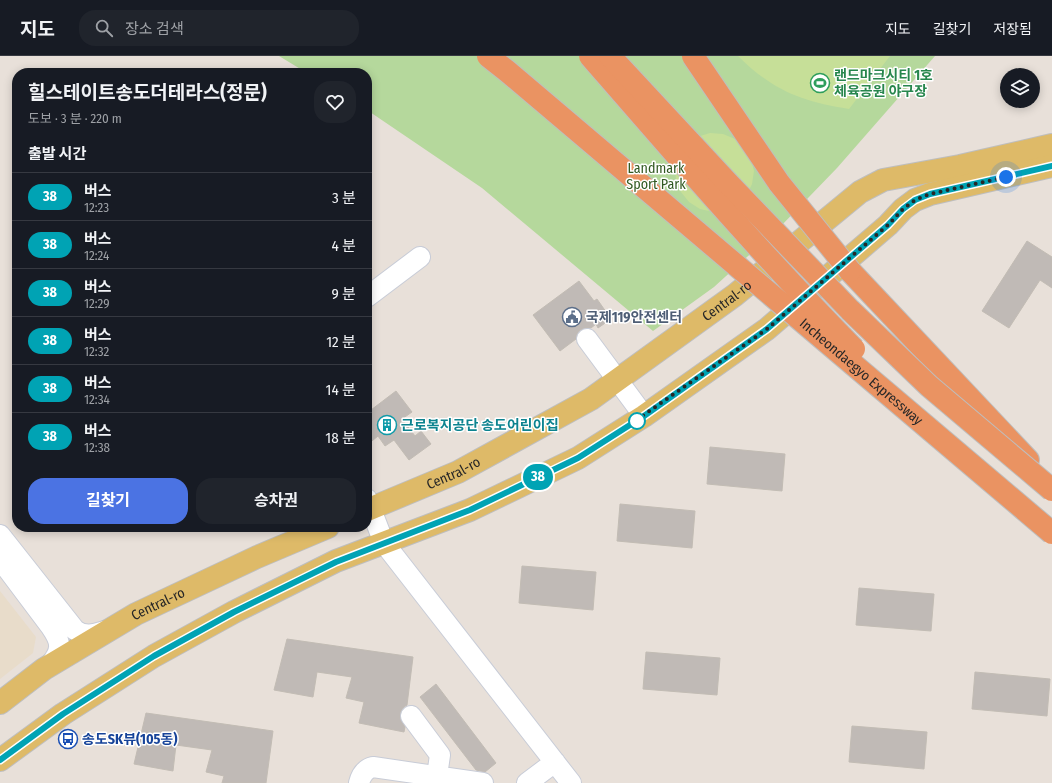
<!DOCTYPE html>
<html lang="ko">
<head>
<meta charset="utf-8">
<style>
  :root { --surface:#171b24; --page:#20242c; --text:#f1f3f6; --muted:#9ea1a6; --line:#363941; --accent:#4b73e3 }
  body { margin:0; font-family:"Fira Sans Condensed","Noto Sans KR",sans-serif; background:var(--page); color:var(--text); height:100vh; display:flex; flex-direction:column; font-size:15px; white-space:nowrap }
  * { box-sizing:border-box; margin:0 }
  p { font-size:13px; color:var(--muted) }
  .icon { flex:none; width:22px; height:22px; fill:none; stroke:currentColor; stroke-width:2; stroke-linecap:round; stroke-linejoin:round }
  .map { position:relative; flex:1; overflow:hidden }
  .drawer { position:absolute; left:12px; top:12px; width:360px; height:464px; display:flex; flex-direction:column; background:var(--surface); border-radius:16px; box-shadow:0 2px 10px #0003 }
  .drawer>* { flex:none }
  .badge { padding:0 8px; border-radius:13px; font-size:14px; line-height:26px }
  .tools { position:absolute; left:1000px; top:12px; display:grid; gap:8px }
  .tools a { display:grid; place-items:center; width:40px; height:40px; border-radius:50%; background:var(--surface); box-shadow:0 2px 10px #0003; font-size:20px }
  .you { position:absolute; width:20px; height:20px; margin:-10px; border:3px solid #fff; border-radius:50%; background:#1a73e8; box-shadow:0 0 0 6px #1a73e833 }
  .map>.badge { position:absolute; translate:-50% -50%; box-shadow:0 0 0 2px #fff }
  h2 { padding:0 16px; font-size:15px; line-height:36px }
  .round { display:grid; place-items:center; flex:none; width:42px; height:42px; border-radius:16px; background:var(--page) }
  .head { display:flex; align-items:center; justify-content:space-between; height:68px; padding:0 16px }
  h1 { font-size:19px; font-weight:700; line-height:30px }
  .cta { display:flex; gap:8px; margin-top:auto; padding:8px 16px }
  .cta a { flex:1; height:46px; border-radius:16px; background:var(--accent); color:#fff; font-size:16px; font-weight:700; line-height:46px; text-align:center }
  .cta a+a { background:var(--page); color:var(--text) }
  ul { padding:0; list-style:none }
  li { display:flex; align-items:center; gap:12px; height:48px; padding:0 16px; border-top:1px solid var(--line) }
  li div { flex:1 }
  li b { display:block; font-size:15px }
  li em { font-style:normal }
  li .badge { min-width:44px; font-weight:700; text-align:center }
  header { display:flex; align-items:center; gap:24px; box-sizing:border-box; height:56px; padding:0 20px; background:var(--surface); border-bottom:1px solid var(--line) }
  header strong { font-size:19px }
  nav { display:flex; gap:22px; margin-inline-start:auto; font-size:14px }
  .search { width:280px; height:36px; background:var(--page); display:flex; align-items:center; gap:10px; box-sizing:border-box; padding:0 14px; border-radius:16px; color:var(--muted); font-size:15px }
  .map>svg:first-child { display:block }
  .education { fill:#e8dcca }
  .green { fill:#b5d89c }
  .pitch { fill:#c6df98 }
  .building { fill:#c0bab6; stroke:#c2bcb4 }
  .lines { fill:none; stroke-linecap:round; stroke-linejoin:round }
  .minor-casing { stroke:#c8ccd7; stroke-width:22 }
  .major-casing { stroke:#bebebe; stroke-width:24 }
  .highway-casing { stroke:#bebebe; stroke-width:24 }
  .minor { stroke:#fff; stroke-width:20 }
  .major { stroke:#deba68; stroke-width:22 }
  .highway { stroke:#ea9362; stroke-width:22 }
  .highway-bridge-casing { stroke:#bebebe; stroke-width:24; stroke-linecap:butt }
  .highway-bridge { stroke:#ea9362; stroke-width:22 }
  .line-casing { stroke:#fff; stroke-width:9 }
  .line { stroke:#00a3b4; stroke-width:6 }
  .walk { stroke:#272727; stroke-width:4; stroke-dasharray:0 7.2 }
  .stop-dot { fill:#fff; stroke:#00a3b4; stroke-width:2 }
  .labels { text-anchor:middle; stroke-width:3; stroke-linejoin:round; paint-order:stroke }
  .leisure-label { font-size:14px; font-weight:bold; fill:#27864d; stroke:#fff; text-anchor:start }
  .park-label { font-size:14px; fill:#315921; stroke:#fff }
  .street-label { font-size:14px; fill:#272727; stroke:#fff }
  .service-label { font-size:14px; font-weight:bold; fill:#4e5e75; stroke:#fff; text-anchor:start }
  .culture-label { font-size:14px; font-weight:bold; fill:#0d838f; stroke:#fff; text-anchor:start }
  .transit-label { font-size:14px; font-weight:bold; fill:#164399; stroke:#fff; text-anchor:start }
</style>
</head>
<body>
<header>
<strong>지도</strong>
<div class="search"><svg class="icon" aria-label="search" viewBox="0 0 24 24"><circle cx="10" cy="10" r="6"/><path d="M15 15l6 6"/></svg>장소 검색</div>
<nav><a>지도</a><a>길찾기</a><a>저장됨</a></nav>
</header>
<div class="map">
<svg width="1052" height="727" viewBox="0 0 1052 727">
  <rect width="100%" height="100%" fill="#e8e0d9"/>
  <!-- education -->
  <path class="education" d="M0,535L36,581L33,597L0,623Z"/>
  <!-- green -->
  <path class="green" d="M279,0H935L837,112L780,171L714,231L653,275L482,132L367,54V17H307Z"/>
  <!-- pitch -->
  <path class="pitch" d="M738,0H890L849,53C802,46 772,34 738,0Z
    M710,77L723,78L735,83L745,91L751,102L754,115L752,128L746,140L713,156L700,153L689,146L681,136L676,124L675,111L697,81Z"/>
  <!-- building -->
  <path class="building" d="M1027,185L1052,201V232L1040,224L1009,272L982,255Z
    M579,225L594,245L597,243L611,263L598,272L596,268L591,272H585L580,274L577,278L576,283L560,295L533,259Z
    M396,335L412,356L402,363L415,380L421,375L431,388L409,404L394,384L385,390L378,380L367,389V357Z
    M710,391L785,398L782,435L707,428Z
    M620,448L695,455L692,492L617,485Z
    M522,510L596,516L593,554L519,547Z
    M859,532L934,538L931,575L856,569Z
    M287,583L413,601L407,649L404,651L401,655L400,661L405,671L404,676L359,667L364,646L346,642L352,621L317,616L313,641L274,634Z
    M646,596L720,602L717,639L643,633Z
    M975,616L1050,623L1047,660L972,653Z
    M436,628L496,707L485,716L476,714L420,641Z
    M146,657L273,675L266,727H222L224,720L206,716L212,694L176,689L173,715L134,708Z
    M852,670L927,676L924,713L849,706Z"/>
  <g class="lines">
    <!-- minor casing -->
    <g class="minor-casing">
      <path id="minor" d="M367,241L420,201
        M587,283L644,360
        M367,443L384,487L571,727
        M0,479L75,574C86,582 95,578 108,574
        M0,503L51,571C62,587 62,594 50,609
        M411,660L440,699L437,720
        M359,727C361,719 365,713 373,711L483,727
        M527,727L555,706"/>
    </g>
    <!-- major casing -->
    <g class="major-casing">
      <g id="major">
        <path id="s1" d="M367,454L458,416L591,343L735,239L860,136L883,124L960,110L1052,89"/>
        <path id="s2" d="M0,647L44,613L136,558L257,501L328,471"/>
        <path d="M0,704L63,658L154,600L234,556L336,505L470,454L578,402L644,360L767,273L888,169L903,153L915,144L930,138L1052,110"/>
      </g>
    </g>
    <!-- highway casing -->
    <g class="highway-casing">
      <path id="highway" d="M850,215L1028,404"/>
    </g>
    <!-- minor -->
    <use href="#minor" class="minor"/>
    <!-- major -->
    <use href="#major" class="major"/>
    <!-- highway -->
    <use href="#highway" class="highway"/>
    <!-- highway-bridge casing -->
    <g class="highway-bridge-casing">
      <g id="highway-bridge">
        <path id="s3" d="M488,0L507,15L1052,477"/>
        <path d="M590,0C676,99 762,199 854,293"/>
        <path d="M610,0L728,127L850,254L929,330L1052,434"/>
        <path d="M693,0L779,127L850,215"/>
      </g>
    </g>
    <!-- highway-bridge -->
    <use href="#highway-bridge" class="highway-bridge"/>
  </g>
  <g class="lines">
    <!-- line casing -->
    <g class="line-casing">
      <path id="line" d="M0,704L63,658L154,600L234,556L336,506L470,454L578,402L644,360L767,273L888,169L903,153L915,144L930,138L1052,110"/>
    </g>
    <!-- line -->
    <use href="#line" class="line"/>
    <!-- walk -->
    <path class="walk" d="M637,365L631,368L767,273L888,169L903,153L915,144L930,138L1006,121"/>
  </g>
  <!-- icons -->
  <defs>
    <g id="stadium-ring" transform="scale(1)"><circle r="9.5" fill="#fff" stroke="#2e9e5b" stroke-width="1.5"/><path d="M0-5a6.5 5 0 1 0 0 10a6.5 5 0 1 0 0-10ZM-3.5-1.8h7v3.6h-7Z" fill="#2e9e5b"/></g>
    <g id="civic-ring" transform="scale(1)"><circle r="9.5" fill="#fff" stroke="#5c6f8a" stroke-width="1.5"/><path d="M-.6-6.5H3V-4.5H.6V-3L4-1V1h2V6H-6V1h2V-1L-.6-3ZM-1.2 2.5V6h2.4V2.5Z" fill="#5c6f8a"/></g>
    <g id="building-ring" transform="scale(1)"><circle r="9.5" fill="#fff" stroke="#0f9aa8" stroke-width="1.5"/><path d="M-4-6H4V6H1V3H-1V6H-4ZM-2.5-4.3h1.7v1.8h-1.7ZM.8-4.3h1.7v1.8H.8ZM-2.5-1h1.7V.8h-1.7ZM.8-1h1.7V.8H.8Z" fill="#0f9aa8"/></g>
    <g id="bus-ring" transform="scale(1)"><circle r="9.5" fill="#fff" stroke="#1a4fb4" stroke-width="1.5"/><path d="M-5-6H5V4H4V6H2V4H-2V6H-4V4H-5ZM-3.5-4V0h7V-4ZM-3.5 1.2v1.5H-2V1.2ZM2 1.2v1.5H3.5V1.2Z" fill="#1a4fb4"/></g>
  </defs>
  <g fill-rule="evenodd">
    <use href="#stadium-ring" x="820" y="27"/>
    <use href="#civic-ring" x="572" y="261"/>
    <use href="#building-ring" x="387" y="369"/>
    <use href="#bus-ring" x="68" y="683"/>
  </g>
  <!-- markers -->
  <circle class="stop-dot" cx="637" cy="365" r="8"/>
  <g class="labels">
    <!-- leisure labels -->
    <g class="leisure-label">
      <text x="834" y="24">랜드마크시티 1호<tspan x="834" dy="16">체육공원 야구장</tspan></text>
    </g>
    <!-- park labels -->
    <g class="park-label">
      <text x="656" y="117">Landmark<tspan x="656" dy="16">Sport Park</tspan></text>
    </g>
    <!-- street labels -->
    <g class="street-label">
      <text dy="5" stroke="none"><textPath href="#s1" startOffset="418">Central-ro</textPath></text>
      <text dy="5" stroke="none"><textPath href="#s3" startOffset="489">Incheondaegyo Expressway</textPath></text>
      <text dy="5" stroke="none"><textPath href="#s1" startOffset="94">Central-ro</textPath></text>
      <text dy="5" stroke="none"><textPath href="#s2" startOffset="187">Central-ro</textPath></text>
    </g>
    <!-- service labels -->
    <g class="service-label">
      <text x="586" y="266">국제119안전센터</text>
    </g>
    <!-- culture labels -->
    <g class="culture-label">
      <text x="401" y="374">근로복지공단 송도어린이집</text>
    </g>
    <!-- transit labels -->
    <g class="transit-label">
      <text x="82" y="688">송도SK뷰(105동)</text>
    </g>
  </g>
</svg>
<div class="tools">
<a><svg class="icon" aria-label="layers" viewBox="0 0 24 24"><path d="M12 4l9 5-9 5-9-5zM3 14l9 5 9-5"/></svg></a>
</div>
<div class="you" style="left:1006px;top:121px"></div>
<b class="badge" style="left:538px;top:421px;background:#00a3b4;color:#fff">38</b>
<section class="drawer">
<div class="head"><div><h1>힐스테이트송도더테라스(정문)</h1><p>도보 · 3 분 · 220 m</p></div><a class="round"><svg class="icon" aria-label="heart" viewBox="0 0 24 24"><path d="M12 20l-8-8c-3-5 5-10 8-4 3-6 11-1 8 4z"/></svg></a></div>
<h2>출발 시간</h2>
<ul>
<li><span class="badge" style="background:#00a3b4;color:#fff">38</span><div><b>버스</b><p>12:23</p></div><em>3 분</em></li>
<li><span class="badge" style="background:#00a3b4;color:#fff">38</span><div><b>버스</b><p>12:24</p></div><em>4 분</em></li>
<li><span class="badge" style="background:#00a3b4;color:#fff">38</span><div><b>버스</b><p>12:29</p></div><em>9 분</em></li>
<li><span class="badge" style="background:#00a3b4;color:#fff">38</span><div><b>버스</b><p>12:32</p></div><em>12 분</em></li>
<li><span class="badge" style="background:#00a3b4;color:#fff">38</span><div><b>버스</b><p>12:34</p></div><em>14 분</em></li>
<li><span class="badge" style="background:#00a3b4;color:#fff">38</span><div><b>버스</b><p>12:38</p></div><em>18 분</em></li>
</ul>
<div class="cta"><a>길찾기</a><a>승차권</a></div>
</section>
</div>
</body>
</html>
